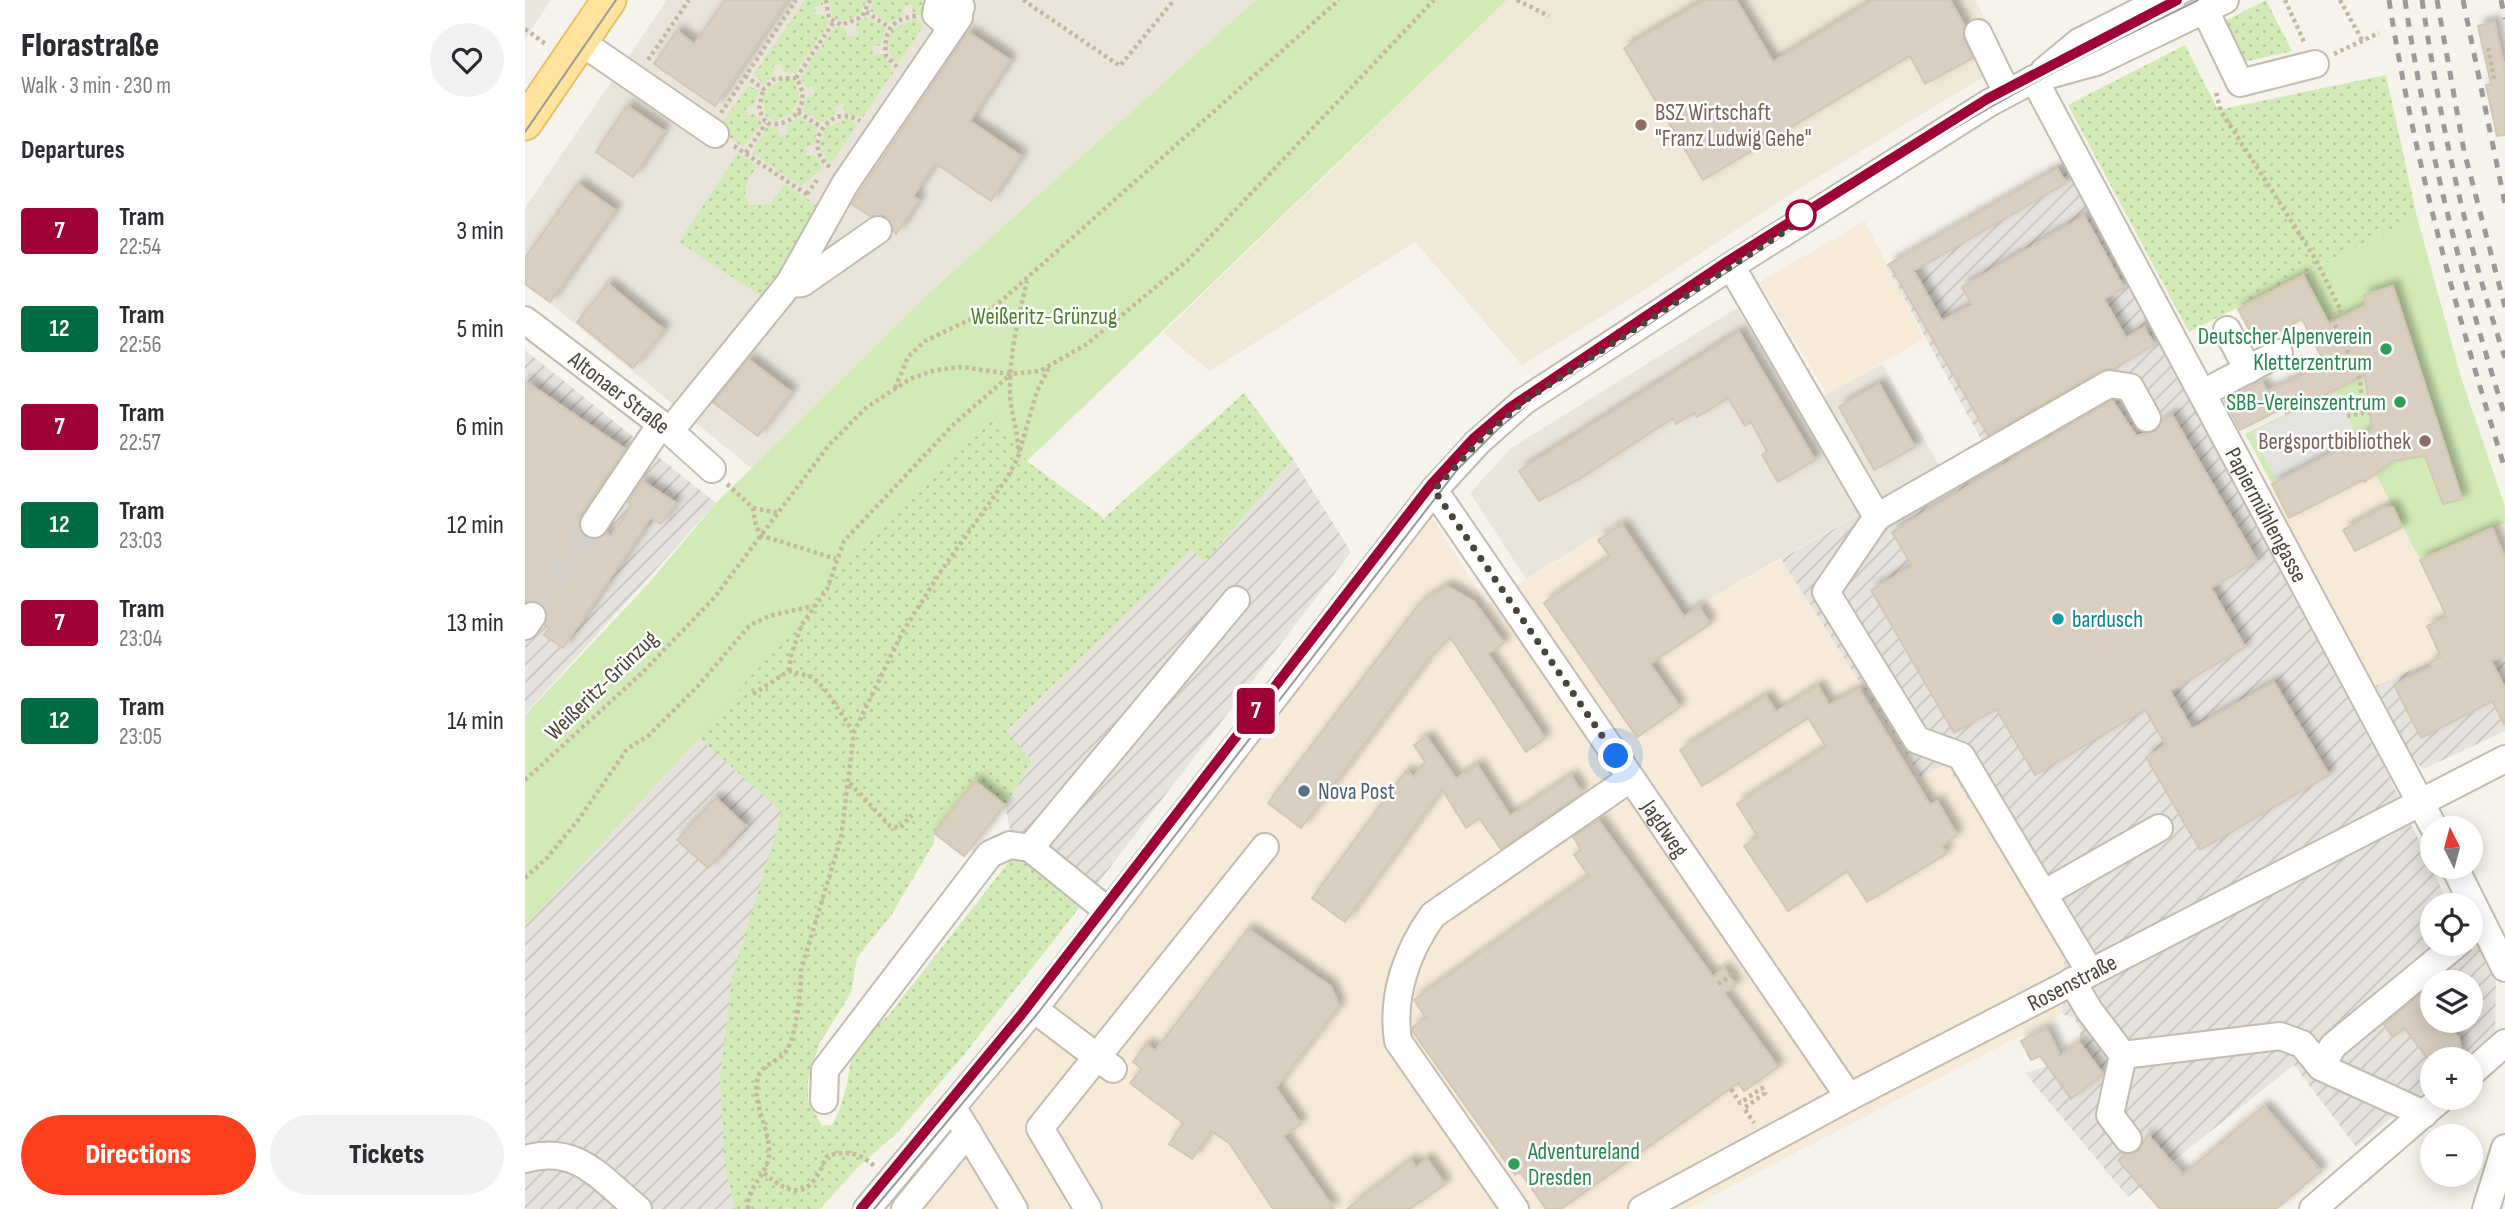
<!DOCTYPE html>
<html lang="en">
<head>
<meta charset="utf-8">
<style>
  :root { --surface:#fff; --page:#f2f2f3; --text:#2b2b33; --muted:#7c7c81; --accent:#fc3f1d }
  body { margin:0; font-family:"Sofia Sans Condensed",sans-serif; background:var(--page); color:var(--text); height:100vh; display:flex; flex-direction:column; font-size:26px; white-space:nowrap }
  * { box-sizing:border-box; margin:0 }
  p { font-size:23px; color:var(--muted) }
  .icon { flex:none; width:38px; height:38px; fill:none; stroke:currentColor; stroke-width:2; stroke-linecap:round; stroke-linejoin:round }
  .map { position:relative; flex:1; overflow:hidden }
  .drawer { display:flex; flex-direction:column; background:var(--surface); width:525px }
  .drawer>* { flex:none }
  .badge { padding:0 14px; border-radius:5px; font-size:24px; line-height:46px }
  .needle { width:46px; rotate:354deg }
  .tools { position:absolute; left:1895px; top:816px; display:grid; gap:14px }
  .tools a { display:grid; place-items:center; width:63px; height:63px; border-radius:50%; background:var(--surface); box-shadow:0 4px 18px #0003; font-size:35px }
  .you { position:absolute; width:35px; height:35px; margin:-18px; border:5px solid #fff; border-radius:50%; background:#1a73e8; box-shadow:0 0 0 10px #1a73e833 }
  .map>.badge { position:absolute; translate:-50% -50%; box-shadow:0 0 0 4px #fff }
  h2 { padding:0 21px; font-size:26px; line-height:63px }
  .round { display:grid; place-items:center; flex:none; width:74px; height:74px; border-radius:37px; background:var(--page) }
  .overview { display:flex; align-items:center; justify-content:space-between; height:119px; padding:0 21px }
  h1 { font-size:33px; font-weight:800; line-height:52px }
  .action { display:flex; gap:14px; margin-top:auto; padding:14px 21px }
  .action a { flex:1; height:80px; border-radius:42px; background:var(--accent); color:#fff; font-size:28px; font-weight:800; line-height:80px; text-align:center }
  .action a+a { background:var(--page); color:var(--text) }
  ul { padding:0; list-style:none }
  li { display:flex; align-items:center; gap:21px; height:98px; padding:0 21px }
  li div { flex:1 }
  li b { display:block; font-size:26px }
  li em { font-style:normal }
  li .badge { min-width:77px; font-weight:700; text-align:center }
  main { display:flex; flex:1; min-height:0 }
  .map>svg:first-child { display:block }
  .residential { fill:#eae5da }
  .commercial { fill:#f7ead8 }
  .industrial { fill:url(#industrial-furrows); fill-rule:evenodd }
  .education { fill:#efe8d6 }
  .grass { fill:url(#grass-dots) }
  .park { fill:#d2eab5 }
  .parking { fill:#e5e3e0 }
  .building { fill:#d8cfc1; stroke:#d3c7b4; stroke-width:2; filter:url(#shadow) }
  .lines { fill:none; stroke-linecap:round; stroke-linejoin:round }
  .minor-tunnel { stroke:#d4d0c8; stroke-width:26; stroke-dasharray:26 13; stroke-linecap:butt }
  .minor-casing { stroke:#c2bbae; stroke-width:30 }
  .major-casing { stroke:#e6c16a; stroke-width:37 }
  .path { stroke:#c4b79f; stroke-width:4.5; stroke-dasharray:3.5 3.5; stroke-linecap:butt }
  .minor { stroke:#fff; stroke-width:26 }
  .major { stroke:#ffe39c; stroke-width:33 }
  .tram { stroke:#9a9a9a; stroke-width:2 }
  .rail { stroke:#9a9a9a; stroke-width:5; stroke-dasharray:9 9; stroke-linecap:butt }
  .line-casing { stroke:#fff; stroke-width:16 }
  .line { stroke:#9e0234; stroke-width:10 }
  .walk { stroke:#4b4439; stroke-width:7; stroke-dasharray:0 12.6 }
  .education-dot { fill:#8d6e63; stroke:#fff; stroke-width:2.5 }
  .stop-dot { fill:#fff; stroke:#9e0234; stroke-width:3.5 }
  .leisure-dot { fill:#2e9e5b; stroke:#fff; stroke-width:2.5 }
  .culture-dot { fill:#0f9aa8; stroke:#fff; stroke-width:2.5 }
  .service-dot { fill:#5c6f8a; stroke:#fff; stroke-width:2.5 }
  .labels { text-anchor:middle; stroke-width:5; stroke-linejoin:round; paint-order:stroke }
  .education-label { font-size:23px; fill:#785e54; stroke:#fff; text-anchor:start }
  .park-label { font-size:23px; fill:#4a7f2a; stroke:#fff }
  .leisure-label { font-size:23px; fill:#27864d; stroke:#fff; text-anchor:end }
  .street-label { font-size:23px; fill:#4b4439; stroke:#fff }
  .culture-label { font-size:23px; fill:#0d838f; stroke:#fff; text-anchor:start }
  .service-label { font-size:23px; fill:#4e5e75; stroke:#fff; text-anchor:start }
</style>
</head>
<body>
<main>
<section class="drawer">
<div class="overview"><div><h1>Florastraße</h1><p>Walk · 3 min · 230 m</p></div><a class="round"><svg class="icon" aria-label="heart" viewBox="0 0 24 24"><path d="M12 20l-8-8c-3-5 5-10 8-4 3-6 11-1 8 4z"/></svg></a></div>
<h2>Departures</h2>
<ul>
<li><span class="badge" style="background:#9e0234;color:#fff">7</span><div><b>Tram</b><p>22:54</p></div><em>3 min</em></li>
<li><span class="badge" style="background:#006b42;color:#fff">12</span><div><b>Tram</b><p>22:56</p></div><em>5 min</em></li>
<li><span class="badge" style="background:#9e0234;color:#fff">7</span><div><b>Tram</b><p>22:57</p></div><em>6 min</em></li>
<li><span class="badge" style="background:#006b42;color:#fff">12</span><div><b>Tram</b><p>23:03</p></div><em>12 min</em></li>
<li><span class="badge" style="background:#9e0234;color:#fff">7</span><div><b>Tram</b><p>23:04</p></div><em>13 min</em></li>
<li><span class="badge" style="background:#006b42;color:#fff">12</span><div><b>Tram</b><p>23:05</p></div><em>14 min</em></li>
</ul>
<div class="action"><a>Directions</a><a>Tickets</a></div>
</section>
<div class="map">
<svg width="1980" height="1209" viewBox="0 0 1980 1209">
  <defs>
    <pattern id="industrial-furrows" width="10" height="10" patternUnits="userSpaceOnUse" patternTransform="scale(1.75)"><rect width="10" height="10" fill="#e6e2dd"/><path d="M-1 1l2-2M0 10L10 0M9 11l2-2" fill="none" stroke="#c7c3be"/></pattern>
    <pattern id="grass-dots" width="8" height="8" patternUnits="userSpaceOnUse" patternTransform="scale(1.75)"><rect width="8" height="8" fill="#d2eab5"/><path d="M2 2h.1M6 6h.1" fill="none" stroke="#b6ca9c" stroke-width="1.8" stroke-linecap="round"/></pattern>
    <filter id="shadow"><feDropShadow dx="6" dy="-6" stdDeviation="3.5" flood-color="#0004"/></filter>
  </defs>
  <rect width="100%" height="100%" fill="#f6f3ec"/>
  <!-- residential -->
  <path class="residential" d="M0,0H26L0,39Z
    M142,0H731L403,294L226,468L0,283V208Z
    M1212,308L1274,409L1357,364L1415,467L1160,613L1098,520L1001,579L945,493L986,448Z"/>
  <!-- commercial -->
  <path class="commercial" d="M1340,221L1399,339L1302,394L1234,282Z
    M1834,440L1895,560L1980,523V630L1850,686L1742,486Z
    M907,518L962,604L1098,520L1160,613L1256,559L1396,777L1421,763L1540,950L1537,1014L1163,1209H369Z"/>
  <!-- industrial -->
  <path class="industrial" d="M1538,163L1860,768L1924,905H1908V943H1946V934L1953,938L1971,979L1970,1033L1938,1059H1908L1907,1084L1831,1147L1769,1065L1603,1197L1500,1073L1522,1066L1554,1042L1556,1031L1549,1018L1537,1014L1540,950L1421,764L1396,778L1256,559L1458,443L1361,265ZM1908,982H1946V1020H1908Z
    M0,350L191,503L0,714Z
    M768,459L826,552L554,908L490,854L480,805L507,762L482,732L667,548L680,562Z
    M1980,630V731L1899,769L1886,759L1850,686Z
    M174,738L258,812L207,978L200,1168L210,1209H0V926Z"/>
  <!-- education -->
  <path class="education" d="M982,0H1450L1483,62L1275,188L1110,296L997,365L890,242L685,371L638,333Z"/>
  <!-- grass -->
  <path class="grass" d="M280,0H298V5L289,7L291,15L299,14L304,23L270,73L259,72L256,64L248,66L249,75L238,84L229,74Z
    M305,0H342L334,15L315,22L307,16Z
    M348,0H408L400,17L388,13L387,5L378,6L379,14L364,23L345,11Z
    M1741,0L1767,51L1714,63L1694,24Z
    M341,17L360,28L356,45L347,47L348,55L358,54L369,71L338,117L320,113L318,104L310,106L311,114L296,123L278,111L282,96L290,94L289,86L281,87L275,77L310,27L320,28L322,36L332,35L330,25Z
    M390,19L396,22L398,27L375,61H369L362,45L366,29Z
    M1660,45L1693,110L1861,75L1892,217L1664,332L1543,105Z
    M258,79L269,80L275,99L267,114L248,121L240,115L238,96L245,86Z
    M222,86L234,90L230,105L221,107L222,115L231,114L237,123L218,147L193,130Z
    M274,117L292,128L289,145L280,147L281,155H290L298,168L276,186L227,153L242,127L252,128L254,136L263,134L261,126Z
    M322,118L329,121L331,127L308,161H302L295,145L299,129Z
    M213,153L232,166C223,181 215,189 225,205L245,204L260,184L296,208L239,298L154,242Z
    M719,393L768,459L680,562L667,549L482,731L507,762L480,805L450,781L409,832V843L367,914L332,958L326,993L294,1044L283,1081V1100L297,1126L307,1125C321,1101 324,1073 328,1046L363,1016L490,854L554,908L438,1056L371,1134L334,1166L295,1209H210L200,1168L195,1080L207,978L257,812L174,738L0,926V815L469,412L502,461L579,518Z"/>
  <!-- park -->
  <path class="park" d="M731,0H982L502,461L469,413L340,539L174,738L0,926V715L124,583L191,503L403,294Z
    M1892,217L1935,374L1980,507V523L1895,560L1834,441L1747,484L1720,434L1830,380L1778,275Z"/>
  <!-- parking -->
  <path class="parking" d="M1811,392L1833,438L1752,481L1727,432Z"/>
  <!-- building -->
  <path class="building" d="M200,0H262L190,106L129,64L152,31L169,44Z
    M1180,0H1211L1248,62L1349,0H1425L1439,25V39L1448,58L1400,84L1385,56L1178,180L1099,48Z
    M1969,22L1980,70V135L1972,136L1961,85L1966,84L1953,26Z
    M443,32L485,60L445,121L496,156L466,201L410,163L388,196L394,200L371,234L360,216H345L327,204Z
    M102,106L139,131L108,177L71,152Z
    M1532,168L1541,183L1389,271L1417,321L1447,305L1437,287L1559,216L1599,288L1579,299L1601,338L1619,327L1629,345L1588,369L1576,370L1463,435L1364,264Z
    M53,184L90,210L25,302L0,284V258Z
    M1778,275L1804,324L1841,305L1839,295L1868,286L1937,499L1918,504L1900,456L1868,461L1839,482L1838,480L1764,518L1747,484L1827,443L1847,429L1840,375L1761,414L1758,408L1715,430L1700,401L1737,382L1742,392L1800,364L1777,319L1731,343L1713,309Z
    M83,284L139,330L108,368L52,322Z
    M1214,332L1290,460L1253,482L1237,455L1242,451L1226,422L1220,426L1203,398L1172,417L1169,413L1151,424L1148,418L1054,479L1014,501L994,471Z
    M223,359L266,392L233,436L188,402Z
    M0,381L100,449L55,515V530L60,537L69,540L82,533L86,536L107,505L103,502L117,481L151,503L136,524L126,518L38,648L19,635L24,628L20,625L21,609L9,600L0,602Z
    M1354,384L1390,447L1349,470L1314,407Z
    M1587,400L1611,436L1630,431L1637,421L1647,415L1732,561L1686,588L1720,647L1645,691L1667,729L1749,682L1804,775L1675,850L1621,757L1641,745L1620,710L1510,775L1471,709L1429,733L1346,590L1387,566L1367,532Z
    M1860,507H1868L1877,527L1830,551L1818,530Z
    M1097,525L1159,617L1174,607L1185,624L1125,664L1155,707L1112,737L1019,603L1085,557L1073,540Z
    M1967,528L1980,558V655L1966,661L1980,688V726L1967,701L1896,738L1869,685L1907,666L1905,662L1916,657L1902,626L1922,617L1895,560Z
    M922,586L949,602L979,643L963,654L1020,738L1001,752L925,637L905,657L776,828L743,803L894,604Z
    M1293,686L1304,705L1334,689L1405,805L1412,801L1432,835L1417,846L1421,854L1342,902L1322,871L1263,911L1219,846L1233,837L1212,804L1301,747L1283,718L1177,786L1155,750L1241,696L1251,712Z
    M902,737L931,779L952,765L985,816L1046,776L1057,793L976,849L954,818L941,828L917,789L820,922L787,898L881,771L889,777L900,762L889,745Z
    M450,781L480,805L439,856L409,833Z
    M191,798L221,826L183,868L152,840Z
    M1073,820L1188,977L1199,968L1211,985L1199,993L1253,1067L1219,1091L1213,1083L1036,1209H1021L995,1172L990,1175L888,1032V1027L901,1018L889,1000L1064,876L1049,855L1056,849L1048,837Z
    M723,929L806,987L814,1006L751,1088L776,1124L758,1136L809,1209H748L704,1143L686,1131L667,1159L644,1144L658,1123L605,1083L617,1069L608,1062L621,1044L630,1051Z
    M1900,990L1908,999V1025L1925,1030L1934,1038L1936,1050L1933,1059H1903L1879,1028L1868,1037L1859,1025Z
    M1521,1028L1535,1056L1554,1042L1578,1074L1546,1099L1515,1056L1506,1060L1496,1041Z
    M1739,1106L1796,1171L1751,1209H1635L1593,1160L1600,1154L1613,1151L1623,1135L1658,1175Z
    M902,1159L920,1184L885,1209H822L886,1160L891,1167Z"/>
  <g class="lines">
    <!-- minor-tunnel -->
    <path class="minor-tunnel" d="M7,616L69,524"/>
    <!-- minor casing -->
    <g class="minor-casing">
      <g id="minor">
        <path d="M414,0L411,14L420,22L431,19L436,7"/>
        <path d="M1680,10L1715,83L1790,64"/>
        <path d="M1453,33L1482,93"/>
        <path d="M56,42L190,134"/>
        <path d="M1519,71L1554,42L1637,0"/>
        <path id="s1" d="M1509,79L1909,828"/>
        <path d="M1206,266L1352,517"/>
        <path d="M264,284L277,283L353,230"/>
        <path id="s2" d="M0,320L145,431L187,469"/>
        <path d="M1702,330L1723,370"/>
        <path d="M1678,393L1754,353"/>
        <path d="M145,431L264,284L320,184L434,17"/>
        <path id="s3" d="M909,490L1324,1097"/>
        <path d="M69,524L136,424"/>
        <path d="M0,626L7,616"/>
        <path d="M505,848L711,600"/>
        <path d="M1929,866L1980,968"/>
        <path d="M1520,893L1634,828"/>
        <path d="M1565,972L1436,756L1392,740L1301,592L1352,517L1584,384L1605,387L1622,418"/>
        <path d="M1547,981L1564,1010L1598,1055L1585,1115L1603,1139"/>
        <path d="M509,1009L588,1069"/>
        <path d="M1598,1055L1755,1036L1777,1044L1796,1067L1899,1114"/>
        <path d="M1796,1067L1808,1046L1933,943"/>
        <path d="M1946,1073L1980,1043"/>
        <path d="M299,1100L300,1070L465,854L485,845L505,848L584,912"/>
        <path d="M428,1108L489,1209"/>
        <path d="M0,1159C52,1144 75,1178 113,1209"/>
        <path d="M342,1209L509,1009L909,490L953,442L999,401L1206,266L1464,103L1509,79L1571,62L1700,0"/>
        <path d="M380,1209L443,1132"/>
        <path d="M563,1209L515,1128L740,847"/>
        <path d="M990,1209L873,1041C866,996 882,951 908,915L1106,778"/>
        <path id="s4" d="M1117,1209L1324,1097L1980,759"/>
        <path d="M1788,1209L1918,1097"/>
        <path d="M1961,1209L1980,1148"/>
      </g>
    </g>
    <!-- major casing -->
    <g class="major-casing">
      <path id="major" d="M0,123L84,0"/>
    </g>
    <!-- path -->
    <path class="path" d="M301,0L304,18L316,25L337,17L345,0
      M498,0L595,66L649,0
      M992,0L1024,16
      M1760,0L1780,44
      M1815,0L1837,40
      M341,12L364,27
      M0,29L22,45
      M1963,48L1969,79
      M1809,54L1854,33
      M123,60L164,0
      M372,67L361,56C358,33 366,18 391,16
      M220,76L239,89L249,79L271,78C288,101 269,130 241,123L234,110L238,89
      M271,78L308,23
      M1691,93L1696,111L1790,258L1816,311L1806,316L1835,379L1838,413L1845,412
      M273,112L296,127
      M196,113L271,0
      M209,146L283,195
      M221,153L241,123
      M305,167C275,146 305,101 335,121
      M282,194L292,180
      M370,388L383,357L400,341L467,309L814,0
      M1822,416L1838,413
      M493,449C493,430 486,413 485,395C484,355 493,319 502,281
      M202,484L228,508L231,527L238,536L311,559
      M228,508L254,513
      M264,671L266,655L276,626L302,589L319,541L429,424L486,374
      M228,694L264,671L287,677L299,688L328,731
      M0,780L117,673L189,598L304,445L342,407L385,379L410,370L437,367L486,374L515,371L562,344L662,261L909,0
      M325,783L365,826L375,828L387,815
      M0,878L22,858L54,819L102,749L123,736L172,687L225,625L244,616L288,606
      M1193,984L1212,972
      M1206,1089L1215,1103L1237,1088L1240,1093L1219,1108L1229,1123
      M239,1173C270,1200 286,1196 301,1157C319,1149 337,1153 350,1167
      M223,1209C221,1187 242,1176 244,1155C246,1129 224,1101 234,1075C238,1064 256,1061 262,1050C272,1032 276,990 276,970L316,838L329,732L377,633L418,568L482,478L493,457L512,391L524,368"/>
    <!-- minor -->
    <use href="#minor" class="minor"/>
    <!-- major -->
    <use href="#major" class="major"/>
    <!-- tram -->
    <path class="tram" d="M0,132L91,0
      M336,1209L496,1015L918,471
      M349,1209L513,1013L932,470L974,428L1003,404C1156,304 1307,198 1466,107C1533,68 1603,35 1673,0"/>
    <!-- rail -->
    <path class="rail" d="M1864,0C1889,160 1932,314 1980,469
      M1880,0C1901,143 1937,279 1980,416
      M1897,0C1915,121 1941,241 1980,358
      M1912,0L1939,151L1980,307
      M1938,0L1980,204
      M1976,0L1980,19"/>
  </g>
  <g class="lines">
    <!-- line casing -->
    <g class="line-casing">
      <path id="line" d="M336,1209L496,1015L905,486L949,438L983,409L1203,261L1462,99L1652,0"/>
    </g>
    <!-- line -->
    <use href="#line" class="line"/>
    <!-- walk -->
    <path class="walk" d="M1091,756L909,490L953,442L999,401L1274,222L1276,215"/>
  </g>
  <!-- markers -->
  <g class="education-dot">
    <circle cx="1116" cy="125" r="7"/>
    <circle cx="1900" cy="441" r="7"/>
  </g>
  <circle class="stop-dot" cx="1276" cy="215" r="14"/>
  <g class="leisure-dot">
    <circle cx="1861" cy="349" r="7"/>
    <circle cx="1875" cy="402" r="7"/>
    <circle cx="989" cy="1164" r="7"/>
  </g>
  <circle class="culture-dot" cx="1533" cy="619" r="7"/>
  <circle class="service-dot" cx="779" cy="791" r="7"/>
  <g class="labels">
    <!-- education labels -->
    <g class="education-label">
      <text x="1130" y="120">BSZ Wirtschaft<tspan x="1130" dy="26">"Franz Ludwig Gehe"</tspan></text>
      <text x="1886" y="449" text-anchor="end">Bergsportbibliothek</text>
    </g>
    <!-- park labels -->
    <g class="park-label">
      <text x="519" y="324">Weißeritz-Grünzug</text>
    </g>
    <!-- leisure labels -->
    <g class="leisure-label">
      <text x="1847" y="344">Deutscher Alpenverein<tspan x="1847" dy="26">Kletterzentrum</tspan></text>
      <text x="1861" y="410">SBB-Vereinszentrum</text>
      <text x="1003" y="1159" text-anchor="start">Adventureland<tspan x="1003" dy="26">Dresden</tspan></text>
    </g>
    <!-- street labels -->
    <g class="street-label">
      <text dy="8" stroke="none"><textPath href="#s2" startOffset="119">Altonaer Straße</textPath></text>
      <text dy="8" stroke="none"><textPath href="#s1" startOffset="494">Papiermühlengasse</textPath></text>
      <text transform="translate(76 685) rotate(-44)" y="8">Weißeritz-Grünzug</text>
      <text dy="8" stroke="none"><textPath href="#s3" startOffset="410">Jagdweg</textPath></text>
      <text dy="8" stroke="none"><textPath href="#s4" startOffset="486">Rosenstraße</textPath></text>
    </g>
    <!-- culture labels -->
    <g class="culture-label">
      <text x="1547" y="627">bardusch</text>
    </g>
    <!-- service labels -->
    <g class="service-label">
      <text x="793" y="799">Nova Post</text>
    </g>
  </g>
</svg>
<div class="tools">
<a><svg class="needle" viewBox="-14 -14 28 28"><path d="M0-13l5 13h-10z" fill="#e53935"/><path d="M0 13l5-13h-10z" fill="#7c7c81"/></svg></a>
<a><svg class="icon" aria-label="locate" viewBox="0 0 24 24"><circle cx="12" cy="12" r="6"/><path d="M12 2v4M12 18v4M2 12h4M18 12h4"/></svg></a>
<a><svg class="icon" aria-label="layers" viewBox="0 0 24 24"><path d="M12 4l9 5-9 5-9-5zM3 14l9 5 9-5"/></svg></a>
<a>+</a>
<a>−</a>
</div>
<div class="you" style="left:1091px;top:756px"></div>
<b class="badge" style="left:731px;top:711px;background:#9e0234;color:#fff">7</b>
</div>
</main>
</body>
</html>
